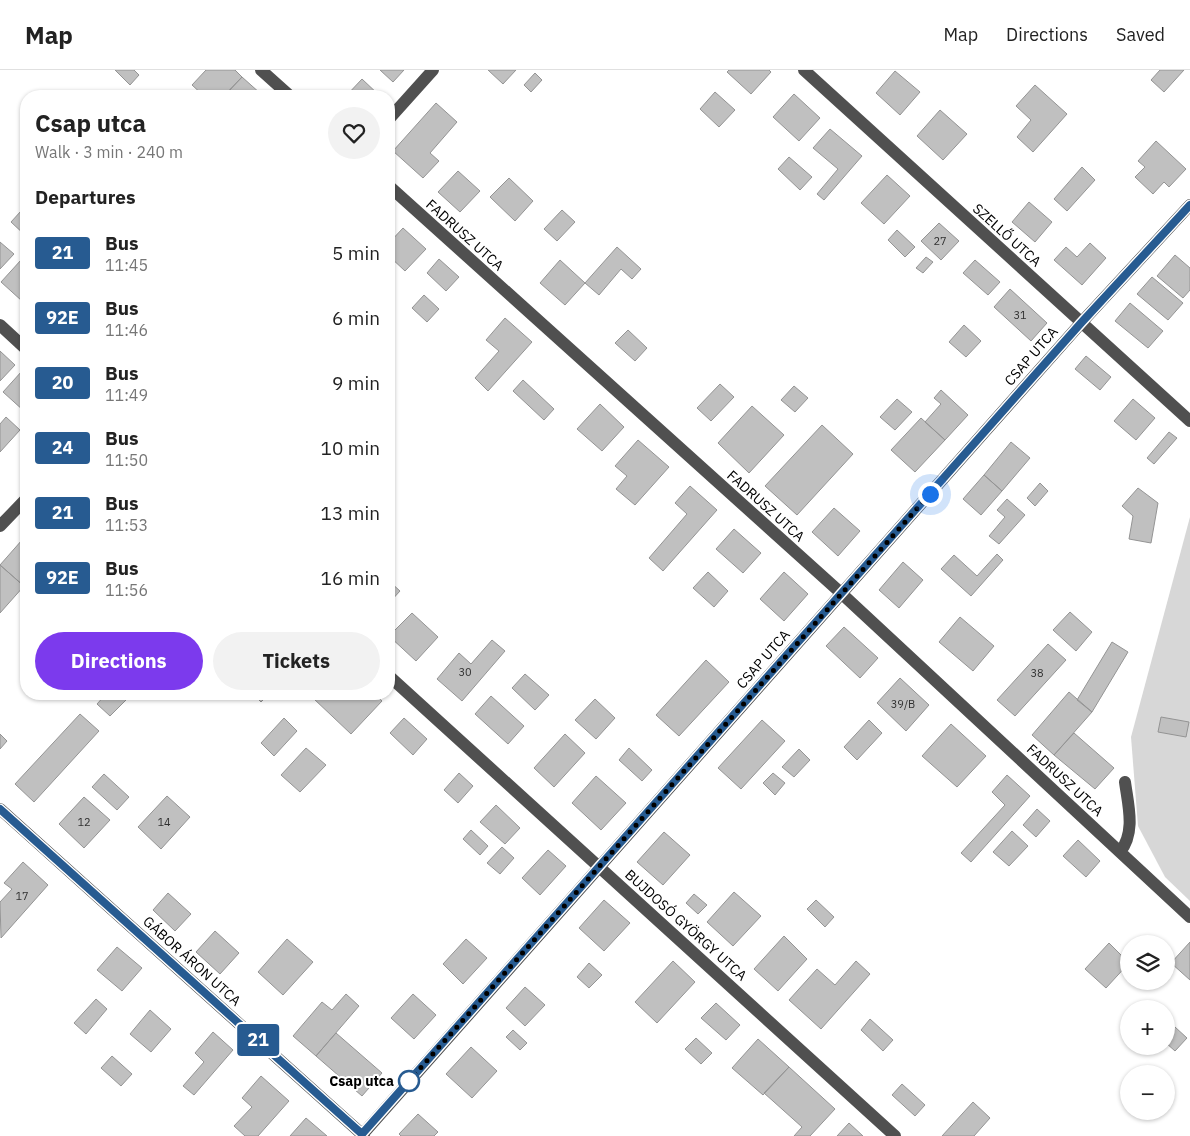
<!DOCTYPE html>
<html lang="en">
<head>
<meta charset="utf-8">
<style>
  :root { --surface:#fff; --page:#f2f2f2; --text:#222; --muted:#767676; --line:#e0e0e0; --accent:#7c3aed }
  body { margin:0; font-family:"IBM Plex Sans",sans-serif; background:var(--page); color:var(--text); height:100vh; display:flex; flex-direction:column; font-size:19px; white-space:nowrap }
  * { box-sizing:border-box; margin:0 }
  p { font-size:16px; color:var(--muted) }
  .icon { flex:none; width:28px; height:28px; fill:none; stroke:currentColor; stroke-width:2; stroke-linecap:round; stroke-linejoin:round }
  .map { position:relative; flex:1; overflow:hidden }
  .details { position:absolute; left:20px; top:20px; width:375px; height:610px; display:flex; flex-direction:column; background:var(--surface); border-radius:20px; box-shadow:0 1px 4px #0004 }
  .details>* { flex:none }
  .badge { padding:0 10px; border-radius:4px; font-size:18px; line-height:32px }
  .controls { position:absolute; left:1120px; top:865px; display:grid; gap:10px }
  .controls a { display:grid; place-items:center; width:55px; height:55px; border-radius:50%; background:var(--surface); box-shadow:0 1px 4px #0004; font-size:25px }
  .you { position:absolute; width:25px; height:25px; margin:-12px; border:4px solid #fff; border-radius:50%; background:#1a73e8; box-shadow:0 0 0 8px #1a73e833 }
  .map>.badge { position:absolute; translate:-50% -50%; box-shadow:0 0 0 2px #fff }
  h2 { padding:0 15px; font-size:19px; line-height:45px }
  .round { display:grid; place-items:center; flex:none; width:52px; height:52px; border-radius:26px; background:var(--page) }
  .overview { display:flex; align-items:center; justify-content:space-between; height:85px; padding:0 15px }
  h1 { font-size:24px; font-weight:700; line-height:38px }
  .action { display:flex; gap:10px; margin-top:auto; padding:10px 15px }
  .action a { flex:1; height:58px; border-radius:30px; background:var(--accent); color:#fff; font-size:20px; font-weight:700; line-height:58px; text-align:center }
  .action a+a { background:var(--page); color:var(--text) }
  ul { padding:0; list-style:none }
  li { display:flex; align-items:center; gap:15px; height:65px; padding:0 15px }
  li div { flex:1 }
  li b { display:block; font-size:19px }
  li em { font-style:normal }
  li .badge { min-width:55px; font-weight:700; text-align:center }
  header { display:flex; align-items:center; gap:30px; box-sizing:border-box; height:70px; padding:0 25px; background:var(--surface); border-bottom:1px solid var(--line) }
  header strong { font-size:24px }
  nav { display:flex; gap:28px; margin-inline-start:auto; font-size:18px }
  .map>svg:first-child { display:block }
  .garden { fill:#d7d7d7 }
  .building { fill:#c0c0c0; stroke:#949494 }
  .lines { fill:none; stroke-linecap:round; stroke-linejoin:round }
  .minor { stroke:#505050; stroke-width:12 }
  .line-casing { stroke:#fff; stroke-width:11 }
  .line { stroke:#275b91; stroke-width:8 }
  .walk { stroke:#000; stroke-width:5; stroke-dasharray:0 9 }
  .stop-dot { fill:#fff; stroke:#275b91; stroke-width:2.5 }
  .labels { text-anchor:middle; stroke-width:4; stroke-linejoin:round; paint-order:stroke }
  .number-label { font-size:11px; fill:#303030 }
  .street-label { font-size:14px; fill:#000; stroke:#fff }
  .stop-label { font-size:14px; font-weight:bold; fill:#000; stroke:#fff; text-anchor:end }
</style>
</head>
<body>
<header>
<strong>Map</strong>
<nav><a>Map</a><a>Directions</a><a>Saved</a></nav>
</header>
<div class="map">
<svg width="1190" height="1066" viewBox="0 0 1190 1066">
  <rect width="100%" height="100%" fill="#fff"/>
  <!-- garden -->
  <path class="garden" d="M1190,447V831L1165,807L1138,756L1131,667Z"/>
  <!-- building -->
  <path class="building" d="M115,0H134L139,5L130,15Z
    M206,0H235L242,7L224,26H204L192,15Z
    M380,0H404L393,12Z
    M488,0H516L503,14Z
    M729,0H769L771,2L751,24L727,2Z
    M1160,0H1184L1164,22L1151,10Z
    M895,1L920,22L900,45L876,23Z
    M535,3L542,10L531,22L524,15Z
    M242,7L261,24L259,26H224Z
    M362,9L380,26H346Z
    M1035,15L1067,44L1033,82L1017,67L1031,50L1016,36Z
    M715,22L735,40L719,57L700,39Z
    M794,24L820,48L799,71L773,47Z
    M436,33L457,52L430,83L439,91L423,108L393,81Z
    M940,40L967,64L943,90L917,66Z
    M830,59L862,86L824,130L817,124L838,99L813,78Z
    M1156,71L1186,99L1169,117L1164,112L1153,124L1135,107L1145,97L1138,91Z
    M789,87L812,107L800,120L778,99Z
    M1082,97L1095,110L1067,141L1054,129Z
    M458,101L480,121L460,142L438,122Z
    M887,105L910,126L884,154L861,133Z
    M509,108L533,131L515,151L490,127Z
    M1029,132L1052,152L1035,172L1012,152Z
    M562,140L575,152L557,171L544,159Z
    M21,141L26,146V166L11,152Z
    M939,153L959,171L941,190L921,171Z
    M403,158L426,179L405,201L389,186V173Z
    M897,160L915,177L905,187L888,170Z
    M0,172L14,184L0,199Z
    M1090,173L1106,188L1082,215L1054,190L1066,177L1077,187Z
    M617,177L641,199L632,209L621,199L599,225L585,213Z
    M1175,185L1190,198V220L1183,228L1157,206Z
    M926,187L933,192L923,203L916,198Z
    M439,189L459,207L446,221L427,203Z
    M21,190L26,195V226L22,231L1,212Z
    M560,190L585,213L565,235L540,213Z
    M975,190L1000,212L988,225L963,203Z
    M1152,207L1183,233L1168,250L1137,224Z
    M1010,219L1047,253L1031,271L994,237Z
    M424,225L439,239L427,252L412,238Z
    M1130,233L1163,261L1148,278L1115,251Z
    M505,248L532,272L488,321L475,308L499,281L486,270Z
    M964,255L981,271L966,287L949,272Z
    M628,260L647,278L635,291L615,273Z
    M0,281L15,295L0,311Z
    M1086,286L1111,307L1100,320L1075,299Z
    M22,301L26,305V339L24,341L3,322Z
    M523,310L554,339L544,350L513,321Z
    M720,314L734,327L711,351L697,338Z
    M794,316L808,328L795,342L781,330Z
    M941,320L968,345L945,370L925,352L941,334L934,328Z
    M897,329L912,342L895,360L880,347Z
    M1133,329L1155,348L1136,370L1114,351Z
    M600,334L624,357L602,381L577,359Z
    M752,336L784,365L749,403L718,373Z
    M6,347L20,360L0,382V354Z
    M921,348L945,370L915,402L891,380Z
    M822,355L853,384L797,445L765,416Z
    M1169,362L1177,368L1154,394L1147,388Z
    M638,370L669,397L635,435L616,419L627,406L615,396Z
    M1011,372L1030,388L1002,421L984,405Z
    M984,405L1002,421L981,445L963,429Z
    M1040,413L1048,421L1035,436L1027,428Z
    M690,416L717,440L663,501L649,488L687,444L675,433Z
    M1138,418L1158,433L1151,473L1129,469L1133,446L1122,436Z
    M1007,429L1025,445L999,474L989,466L1005,447L997,440Z
    M834,438L860,461L838,486L812,462Z
    M734,459L761,483L743,503L716,479Z
    M22,470L26,474V518L0,495Z
    M997,484L1003,490L971,526L941,499L954,485L977,506Z
    M903,492L923,510L899,538L879,520Z
    M0,495L24,516L0,543Z
    M708,502L728,521L714,537L693,518Z
    M784,502L808,524L784,551L760,529Z
    M389,511L400,521L389,533Z
    M1070,542L1092,562L1076,581L1053,560Z
    M412,543L438,567L416,591L389,566Z
    M960,547L994,576L973,601L939,572Z
    M844,557L878,588L860,608L826,576Z
    M492,570L505,581L462,631L437,609L459,583L471,594Z
    M1112,572L1128,582L1092,642L1077,630Z
    M1048,574L1066,590L1015,646L997,630Z
    M706,590L729,612L679,666L656,645Z
    M525,604L549,625L535,640L512,618Z
    M900,608L929,635L906,661L877,633Z
    M1069,622L1092,642L1054,685L1032,665Z
    M106,624H119L126,630L110,646L97,634Z
    M253,624H269L261,632Z
    M319,624H375L382,631L351,664L314,629Z
    M491,626L524,656L508,674L475,644Z
    M595,629L615,648L596,669L575,650Z
    M80,644L99,661L34,732L15,714Z
    M1161,647L1189,652L1186,667L1158,662Z
    M284,648L297,661L274,686L261,673Z
    M404,648L427,669L413,685L390,663Z
    M762,650L785,671L741,719L718,698Z
    M869,650L882,663L857,690L844,677Z
    M951,654L986,686L957,717L922,686Z
    M1074,663L1114,698L1095,719L1054,685Z
    M0,664L7,671L0,679Z
    M565,664L585,683L554,717L534,698Z
    M306,678L326,695L300,722L281,705Z
    M629,678L652,700L642,711L619,690Z
    M799,679L810,690L794,707L782,697Z
    M459,703L473,716L458,733L444,720Z
    M773,703L785,713L775,725L763,713Z
    M104,704L129,727L117,740L92,717Z
    M1007,705L1030,726L971,792L961,783L1005,735L992,722Z
    M596,706L626,733L601,760L572,733Z
    M167,726L190,747L161,779L138,757Z
    M84,727L110,750L84,778L59,754Z
    M496,735L520,758L505,774L480,752Z
    M1037,739L1050,751L1036,767L1023,755Z
    M471,760L488,776L480,785L463,769Z
    M1012,761L1028,776L1009,796L993,782Z
    M664,762L690,785L663,815L637,792Z
    M1078,770L1100,791L1086,807L1063,786Z
    M502,777L514,788L500,804L487,793Z
    M548,780L566,796L540,825L522,808Z
    M23,792L48,815L1,868L0,832L12,819L4,813Z
    M734,822L761,846L733,876L707,852Z
    M168,823L191,844L175,861L153,840Z
    M694,824L707,835L698,844L686,833Z
    M604,830L630,853L604,881L579,858Z
    M816,830L834,847L825,857L807,839Z
    M215,861L239,883L220,904L196,882Z
    M784,866L807,889L778,921L754,899Z
    M287,869L313,892L283,925L258,902Z
    M466,869L487,888L463,914L443,894Z
    M1190,872V910L1171,893Z
    M1109,873L1129,893L1106,918L1085,899Z
    M117,877L142,898L122,921L97,900Z
    M673,891L695,912L657,953L635,932Z
    M856,891L870,904L821,959L789,930L817,899L835,915Z
    M589,893L602,905L589,918L577,907Z
    M525,917L545,935L525,956L506,938Z
    M346,924L359,936L316,986L293,966L322,932L332,940Z
    M413,924L436,945L414,969L391,948Z
    M96,929L107,939L86,964L74,953Z
    M716,933L740,955L726,970L701,948Z
    M150,940L171,959L151,982L130,964Z
    M870,949L893,970L883,981L861,960Z
    M1175,957L1187,968L1175,981L1166,973V966Z
    M513,960L527,973L520,980L506,967Z
    M213,962L233,980L194,1025L183,1016L204,992L195,983Z
    M336,963L382,1003L362,1026L316,986Z
    M696,968L712,983L701,994L685,979Z
    M758,969L789,997L763,1025L732,998Z
    M471,977L497,1001L472,1028L446,1004Z
    M112,986L132,1004L121,1016L101,998Z
    M789,997L835,1039L810,1066H794L802,1057L764,1023Z
    M261,1006L289,1031L258,1066H245L234,1056L252,1037L242,1028Z
    M902,1014L925,1035L915,1046L892,1025Z
    M973,1032L990,1048L974,1066H942Z
    M418,1044L438,1062L434,1066H401L399,1064Z
    M306,1048L327,1066H290Z
    M849,1053L863,1066H837Z"/>
  <g class="lines">
    <!-- minor -->
    <path class="minor" d="M261,0L290,26
      M804,0L1190,351
      M389,49L433,0
      M389,116L841,523L1190,847
      M0,255L26,279
      M0,456L26,429
      M389,606L895,1066
      M0,739L364,1066
      M1120,782C1136,762 1128,735 1125,712
      M361,1066L1081,253L1190,135"/>
  </g>
  <g class="lines">
    <!-- line casing -->
    <g class="line-casing">
      <path id="line" d="M0,739L362,1064L1081,253L1190,135"/>
    </g>
    <!-- line -->
    <use href="#line" class="line"/>
    <!-- walk -->
    <path class="walk" d="M409,1011L930,424"/>
  </g>
  <!-- markers -->
  <circle class="stop-dot" cx="409" cy="1011" r="10"/>
  <g class="labels">
    <!-- number labels -->
    <g class="number-label">
      <text x="940" y="175">27</text>
      <text x="1020" y="249">31</text>
      <text x="465" y="606">30</text>
      <text x="1037" y="607">38</text>
      <text x="903" y="638">39/B</text>
      <text x="84" y="756">12</text>
      <text x="164" y="756">14</text>
      <text x="22" y="830">17</text>
    </g>
    <!-- street labels -->
    <g class="street-label">
      <text transform="translate(465 165) rotate(42)" y="5">FADRUSZ UTCA</text>
      <text transform="translate(1007 165) rotate(42)" y="5">SZELLŐ UTCA</text>
      <text transform="translate(1031 286) rotate(-49)" y="5">CSAP UTCA</text>
      <text transform="translate(766 436) rotate(42)" y="5">FADRUSZ UTCA</text>
      <text transform="translate(763 589) rotate(-49)" y="5">CSAP UTCA</text>
      <text transform="translate(1065 710) rotate(43)" y="5">FADRUSZ UTCA</text>
      <text transform="translate(686 855) rotate(42)" y="5">BUJDOSÓ GYÖRGY UTCA</text>
      <text transform="translate(192 891) rotate(42)" y="5">GÁBOR ÁRON UTCA</text>
    </g>
    <!-- stop labels -->
    <g class="stop-label">
      <text x="394" y="1016">Csap utca</text>
    </g>
  </g>
</svg>
<div class="controls">
<a><svg class="icon" aria-label="layers" viewBox="0 0 24 24"><path d="M12 4l9 5-9 5-9-5zM3 14l9 5 9-5"/></svg></a>
<a>+</a>
<a>−</a>
</div>
<div class="you" style="left:930px;top:424px"></div>
<b class="badge" style="left:258px;top:970px;background:#275b91;color:#fff">21</b>
<section class="details">
<div class="overview"><div><h1>Csap utca</h1><p>Walk · 3 min · 240 m</p></div><a class="round"><svg class="icon" aria-label="heart" viewBox="0 0 24 24"><path d="M12 20l-8-8c-3-5 5-10 8-4 3-6 11-1 8 4z"/></svg></a></div>
<h2>Departures</h2>
<ul>
<li><span class="badge" style="background:#275b91;color:#fff">21</span><div><b>Bus</b><p>11:45</p></div><em>5 min</em></li>
<li><span class="badge" style="background:#275b91;color:#fff">92E</span><div><b>Bus</b><p>11:46</p></div><em>6 min</em></li>
<li><span class="badge" style="background:#275b91;color:#fff">20</span><div><b>Bus</b><p>11:49</p></div><em>9 min</em></li>
<li><span class="badge" style="background:#275b91;color:#fff">24</span><div><b>Bus</b><p>11:50</p></div><em>10 min</em></li>
<li><span class="badge" style="background:#275b91;color:#fff">21</span><div><b>Bus</b><p>11:53</p></div><em>13 min</em></li>
<li><span class="badge" style="background:#275b91;color:#fff">92E</span><div><b>Bus</b><p>11:56</p></div><em>16 min</em></li>
</ul>
<div class="action"><a>Directions</a><a>Tickets</a></div>
</section>
</div>
</body>
</html>
